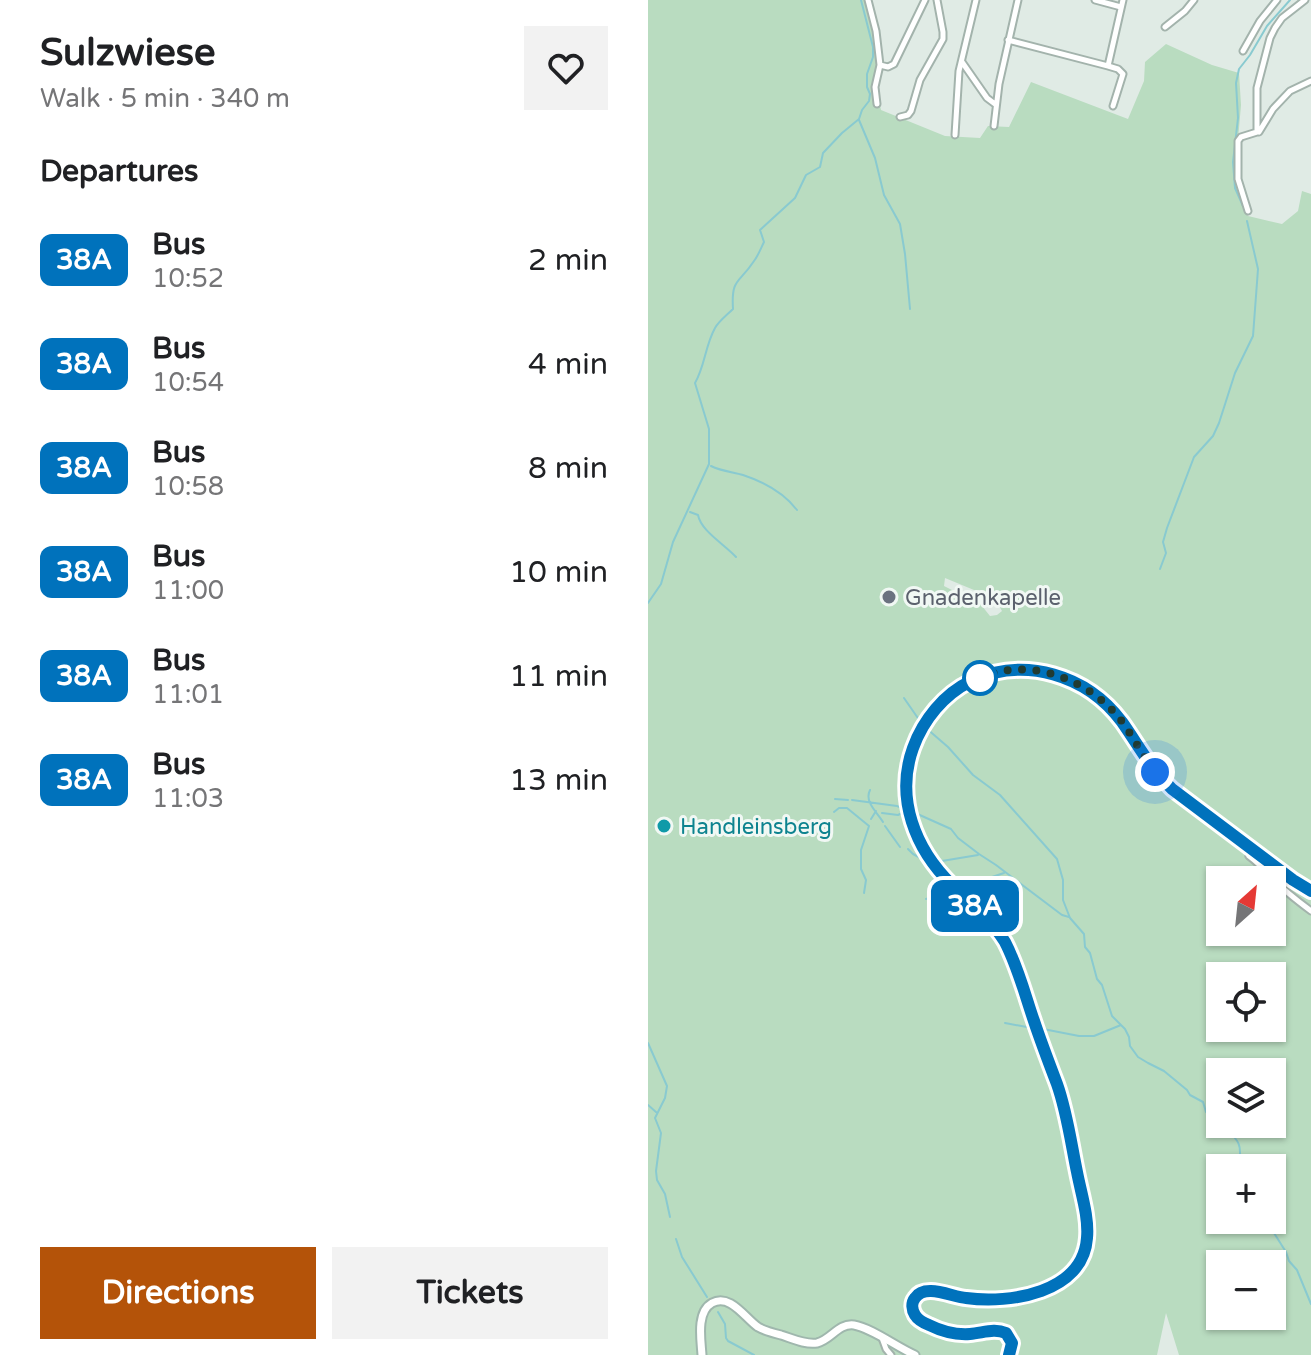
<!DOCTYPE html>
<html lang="en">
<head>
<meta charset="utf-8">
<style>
  :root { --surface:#fff; --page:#f2f2f2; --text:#202124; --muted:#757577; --accent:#b45309 }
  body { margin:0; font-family:"Varela Round",sans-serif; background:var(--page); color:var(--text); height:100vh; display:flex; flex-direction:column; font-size:30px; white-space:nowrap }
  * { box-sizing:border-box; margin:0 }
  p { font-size:26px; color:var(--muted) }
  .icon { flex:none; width:44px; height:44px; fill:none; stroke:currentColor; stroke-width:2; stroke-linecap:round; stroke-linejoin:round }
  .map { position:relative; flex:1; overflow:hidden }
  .details { display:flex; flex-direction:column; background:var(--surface); width:648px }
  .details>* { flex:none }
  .badge { padding:0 16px; border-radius:12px; font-size:28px; line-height:52px }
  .needle { width:52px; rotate:27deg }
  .buttons { position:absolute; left:558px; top:866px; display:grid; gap:16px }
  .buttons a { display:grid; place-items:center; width:80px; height:80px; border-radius:0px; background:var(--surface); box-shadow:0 2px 6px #0004; font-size:40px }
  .you { position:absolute; width:40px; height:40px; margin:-20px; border:6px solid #fff; border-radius:50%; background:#1a73e8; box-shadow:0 0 0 12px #1a73e833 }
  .map>.badge { position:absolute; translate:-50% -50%; box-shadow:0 0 0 4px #fff }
  h2 { padding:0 40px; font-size:30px; line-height:72px }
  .round { display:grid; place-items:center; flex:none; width:84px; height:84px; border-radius:0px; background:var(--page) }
  .headline { display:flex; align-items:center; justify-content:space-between; height:136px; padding:0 40px }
  h1 { font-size:38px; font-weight:800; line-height:60px }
  .button { display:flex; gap:16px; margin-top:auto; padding:16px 40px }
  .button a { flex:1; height:92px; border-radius:0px; background:var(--accent); color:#fff; font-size:32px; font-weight:800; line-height:92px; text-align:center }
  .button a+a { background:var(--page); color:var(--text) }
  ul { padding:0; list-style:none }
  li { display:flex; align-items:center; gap:24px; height:104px; padding:0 40px }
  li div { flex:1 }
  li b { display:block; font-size:30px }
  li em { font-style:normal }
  li .badge { min-width:88px; font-weight:700; text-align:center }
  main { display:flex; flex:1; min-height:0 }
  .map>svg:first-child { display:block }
  .green { fill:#b9dcc0; fill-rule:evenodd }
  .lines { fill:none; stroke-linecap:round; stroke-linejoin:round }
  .stream { stroke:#89cad0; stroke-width:2 }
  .street-casing { stroke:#a3b3ac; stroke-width:9 }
  .secondary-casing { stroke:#9fb7ad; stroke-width:11 }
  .street { stroke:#fff; stroke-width:5 }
  .secondary { stroke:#fff; stroke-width:7 }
  .line-casing { stroke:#fff; stroke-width:18 }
  .line { stroke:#0072bc; stroke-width:12 }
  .walk { stroke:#213b32; stroke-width:8; stroke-dasharray:0 14.4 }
  .worship-dot { fill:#6b7280; stroke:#f1f8f4; stroke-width:3 }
  .stop-dot { fill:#fff; stroke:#0072bc; stroke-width:4 }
  .culture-dot { fill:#0f9aa8; stroke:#f1f8f4; stroke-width:3 }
  .labels { text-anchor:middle; stroke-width:6; stroke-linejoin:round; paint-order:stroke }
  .worship-label { font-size:22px; fill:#5b616d; stroke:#f1f8f4; text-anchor:start }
  .culture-label { font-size:22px; fill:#0d838f; stroke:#f1f8f4; text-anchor:start }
</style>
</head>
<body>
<main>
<section class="details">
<div class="headline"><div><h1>Sulzwiese</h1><p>Walk · 5 min · 340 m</p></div><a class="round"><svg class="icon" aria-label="heart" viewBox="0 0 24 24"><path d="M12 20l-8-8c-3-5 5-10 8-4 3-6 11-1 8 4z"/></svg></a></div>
<h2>Departures</h2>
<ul>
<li><span class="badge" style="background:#0072bc;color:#fff">38A</span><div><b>Bus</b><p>10:52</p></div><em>2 min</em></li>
<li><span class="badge" style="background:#0072bc;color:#fff">38A</span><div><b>Bus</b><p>10:54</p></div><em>4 min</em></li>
<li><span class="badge" style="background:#0072bc;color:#fff">38A</span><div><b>Bus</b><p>10:58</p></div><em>8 min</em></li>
<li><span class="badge" style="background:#0072bc;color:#fff">38A</span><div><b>Bus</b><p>11:00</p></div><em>10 min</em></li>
<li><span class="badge" style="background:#0072bc;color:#fff">38A</span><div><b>Bus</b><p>11:01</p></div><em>11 min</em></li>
<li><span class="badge" style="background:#0072bc;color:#fff">38A</span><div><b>Bus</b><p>11:03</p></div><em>13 min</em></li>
</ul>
<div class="button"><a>Directions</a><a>Tickets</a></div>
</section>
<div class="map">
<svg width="663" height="1355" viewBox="0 0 663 1355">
  <rect width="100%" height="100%" fill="#e0ebe5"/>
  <!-- green -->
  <path class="green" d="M0,0H219L227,30L230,64L228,87L233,110L297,136L332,138L340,126L361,127L383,82L480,119L496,81L497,62L518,44L564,65L591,73L593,105L588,163L589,185L600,216L634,224L650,211L654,191L663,194V1355H531L518,1313L509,1355H0ZM297,578L338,595L349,602L354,611L349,615L342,616L334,606L331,599L310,593L296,586ZM572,880H624V932H572ZM572,976H624V1028H572ZM572,1072H624V1124H572ZM572,1168H624V1220H572ZM572,1264H624V1316H572Z"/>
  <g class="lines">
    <!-- stream -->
    <path class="stream" d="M211,120L227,158L236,195L252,224L257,254L262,309
      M595,206L587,188L585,162L590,118L588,83L591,69L602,55L619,26L642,0
      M63,466C73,471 84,472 95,475C116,482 136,493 149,510
      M42,512L50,515C53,531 76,544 88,557
      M512,569L518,553L515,542L519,528L546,457L565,436L571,423L587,373L605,336L610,269L599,221
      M0,603L13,584L25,542L61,464V429L47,383C57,366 57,346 67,328C71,321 79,315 85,309C83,278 91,284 106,261C110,256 113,248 116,242L112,230L147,198L158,175L172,167L175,153L194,133L211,119L214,110L221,101L222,94L219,87V74L225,57V47L213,0
      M256,698L274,724
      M278,728L300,747L325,775L352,795L409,859L415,880V900L422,918L436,934L437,947L442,953L449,979L454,985L464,1016L477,1029L481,1037L482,1046L490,1057L500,1063L516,1071L539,1090L542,1095L555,1102L558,1112L572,1123
      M222,790C216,802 229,812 235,822
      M187,799L200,800
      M204,800L249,806L259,810
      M186,812L191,808H199L221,826L213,850V869L218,880L216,893
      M265,812L303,829L310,838L331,854L348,865L414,915L421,917
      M234,813L250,815L254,813V809
      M223,819L228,811
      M237,826L252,847
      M260,849L265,854L278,861
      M288,862L330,855
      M278,899L356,873
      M357,1023L384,1028
      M390,1028L431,1036H446L473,1025
      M0,1043L19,1086L17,1098L7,1118L13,1133L8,1171L9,1180L17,1194L22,1217
      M0,1105L8,1112
      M574,1125C588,1139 595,1141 591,1163L595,1168
      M622,1220L626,1233L638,1252L641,1261L649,1270L663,1304
      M28,1239L34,1257L59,1297
      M70,1312L77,1324L78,1338L80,1341L106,1355"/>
    <!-- street casing -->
    <g class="street-casing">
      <path id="street" d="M220,0L228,31L232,65L227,87L229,104
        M447,0L473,7
        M517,27L537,11L546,0
        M360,40L460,66
        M595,51L612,21L629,0
        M314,62L339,98L347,104
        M232,65L240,67L246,64L277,0
        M465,106L475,74L470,69L460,66L475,0
        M252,117L260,115L263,111L272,80L295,39V32L289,0
        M346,126L351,84L370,0
        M611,132L625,109L642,91L663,81
        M307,135L311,71L328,0
        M600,211L590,179V141L593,137L609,132V88L622,38L627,28L634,18L657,0
        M605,850L601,856C612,864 619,872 628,882C639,893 651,902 663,911
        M234,1338L238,1349L243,1355"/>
    </g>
    <!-- secondary casing -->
    <g class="secondary-casing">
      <path id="secondary" d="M54,1355C53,1340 48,1312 64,1303C82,1293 97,1318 110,1327C117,1331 125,1333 133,1335C143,1338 157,1345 169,1343C183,1340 190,1323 206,1325C224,1328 250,1348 267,1355
        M361,1355L364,1343L358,1333C346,1328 335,1333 322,1334C306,1335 291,1330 276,1323C269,1319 263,1312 265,1303C266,1297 271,1293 277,1291C288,1289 302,1295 312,1297C326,1300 340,1300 354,1299C393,1295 440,1278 440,1231C439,1212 433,1191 429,1172C423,1142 418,1112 409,1084C401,1061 392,1038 384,1015C376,991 369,965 357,942C339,911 309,894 287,867C240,808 252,716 323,681C375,657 434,674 470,717C483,733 491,751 503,767C509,776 517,782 524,789L645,880L663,891"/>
    </g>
    <!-- street -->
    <use href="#street" class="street"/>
    <!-- secondary -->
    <use href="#secondary" class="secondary"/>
  </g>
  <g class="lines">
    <!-- line casing -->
    <g class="line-casing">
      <path id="line" d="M361,1355L364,1343L358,1333C346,1328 335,1333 322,1334C308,1335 295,1332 281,1325C276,1323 270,1320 267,1315C264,1310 263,1303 267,1298C277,1283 304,1297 318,1298C362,1304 435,1293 439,1238C441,1217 433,1193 429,1172C423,1143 419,1112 409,1084C401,1063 393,1042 386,1021C377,995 370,967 357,942C343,919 323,903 304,885C267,849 247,798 265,748C275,720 296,694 323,681C377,656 439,675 474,722C491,746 502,768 524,789L645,880L663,891"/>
    </g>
    <!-- line -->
    <use href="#line" class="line"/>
    <!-- walk -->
    <path class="walk" d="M332,678C381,656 440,679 472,719C485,736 494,755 507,772"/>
  </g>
  <!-- markers -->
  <circle class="worship-dot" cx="241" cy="597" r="8"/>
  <circle class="stop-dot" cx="332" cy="678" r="16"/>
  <circle class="culture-dot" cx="16" cy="826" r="8"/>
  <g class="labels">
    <!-- worship labels -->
    <g class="worship-label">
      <text x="257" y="605">Gnadenkapelle</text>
    </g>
    <!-- culture labels -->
    <g class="culture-label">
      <text x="32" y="834">Handleinsberg</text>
    </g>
  </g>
</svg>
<div class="buttons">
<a><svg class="needle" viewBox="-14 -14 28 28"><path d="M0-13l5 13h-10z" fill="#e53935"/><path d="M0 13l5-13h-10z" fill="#757577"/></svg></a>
<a><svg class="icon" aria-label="locate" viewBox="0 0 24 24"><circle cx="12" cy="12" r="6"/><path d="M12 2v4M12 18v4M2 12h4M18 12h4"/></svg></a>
<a><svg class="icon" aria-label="layers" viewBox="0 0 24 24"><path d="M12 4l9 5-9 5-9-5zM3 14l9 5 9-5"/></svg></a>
<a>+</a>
<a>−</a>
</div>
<div class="you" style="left:507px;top:772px"></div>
<b class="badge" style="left:327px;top:906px;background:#0072bc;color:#fff">38A</b>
</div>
</main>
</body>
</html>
